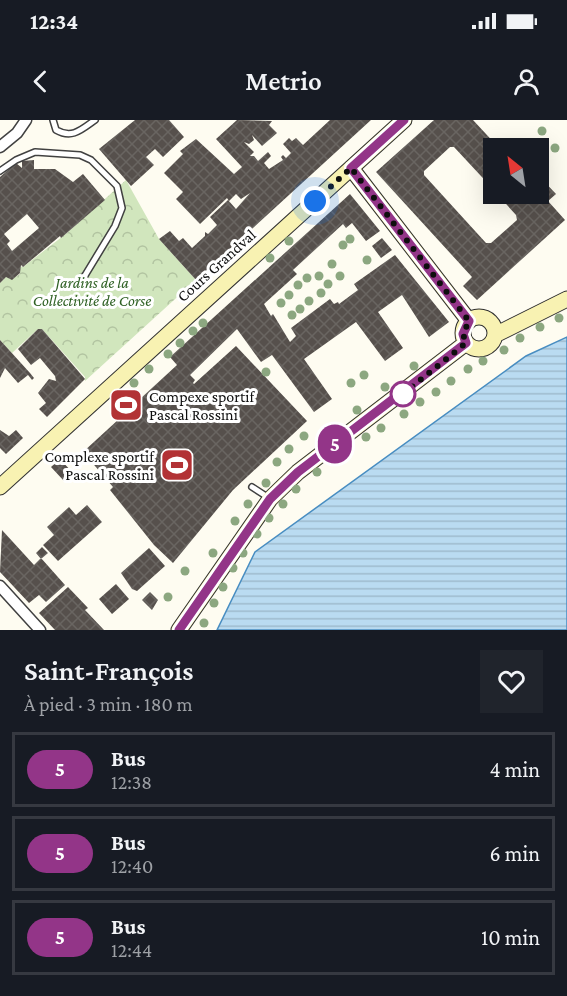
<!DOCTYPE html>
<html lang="fr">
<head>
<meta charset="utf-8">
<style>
  :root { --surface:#171b24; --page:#20242c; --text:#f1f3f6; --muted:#9ea1a6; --line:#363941 }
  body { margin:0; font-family:"Crimson Pro",serif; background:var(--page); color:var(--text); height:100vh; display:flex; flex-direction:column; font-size:22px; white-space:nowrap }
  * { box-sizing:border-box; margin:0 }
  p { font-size:20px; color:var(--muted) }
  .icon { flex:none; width:33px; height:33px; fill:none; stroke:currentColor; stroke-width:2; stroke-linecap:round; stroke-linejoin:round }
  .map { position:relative; height:510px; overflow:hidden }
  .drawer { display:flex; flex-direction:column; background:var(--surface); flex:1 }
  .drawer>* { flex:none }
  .badge { padding:0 12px; border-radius:20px; font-size:21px; line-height:39px }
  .needle { width:39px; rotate:330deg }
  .tools { position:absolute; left:483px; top:18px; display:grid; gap:12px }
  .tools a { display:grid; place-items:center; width:66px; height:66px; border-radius:0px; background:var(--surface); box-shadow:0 6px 24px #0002; font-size:30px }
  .you { position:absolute; width:30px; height:30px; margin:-15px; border:4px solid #fff; border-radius:50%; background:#1a73e8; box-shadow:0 0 0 9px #1a73e833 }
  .map>.badge { position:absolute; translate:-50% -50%; box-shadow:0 0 0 3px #fff }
  .round { display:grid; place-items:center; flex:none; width:63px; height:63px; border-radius:0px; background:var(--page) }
  .head { display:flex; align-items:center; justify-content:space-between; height:102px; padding:0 24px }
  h1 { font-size:28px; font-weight:600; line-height:45px }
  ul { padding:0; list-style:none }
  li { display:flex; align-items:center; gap:18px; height:75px; margin:0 12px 9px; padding:0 12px; border:3px solid var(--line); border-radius:0px }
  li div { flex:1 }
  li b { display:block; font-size:22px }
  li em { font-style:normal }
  li .badge { min-width:66px; font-weight:700; text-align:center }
  .status { display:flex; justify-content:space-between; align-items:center; height:42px; padding:0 30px; background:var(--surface); direction:ltr }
  .status svg { height:16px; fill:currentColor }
  header { display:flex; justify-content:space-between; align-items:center; height:78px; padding:0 24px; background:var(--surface); font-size:27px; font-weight:600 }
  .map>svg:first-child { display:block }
  .park { fill:url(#park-crowns) }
  .water { fill:url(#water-rules); stroke:#488dc1; stroke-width:1.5 }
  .building { fill:url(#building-cross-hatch); fill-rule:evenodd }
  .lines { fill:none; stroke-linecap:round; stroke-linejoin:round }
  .service-casing { stroke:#414141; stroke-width:8 }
  .minor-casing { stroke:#414141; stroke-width:13 }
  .secondary-casing { stroke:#303030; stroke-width:17 }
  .service { stroke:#fff; stroke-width:5 }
  .minor { stroke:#fff; stroke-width:10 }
  .secondary { stroke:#f8f2b2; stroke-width:15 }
  .tree { fill:#8ca780 }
  .line-casing { stroke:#fff; stroke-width:14 }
  .line { stroke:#933588; stroke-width:9 }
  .walk { stroke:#0e0e0e; stroke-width:6; stroke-dasharray:0 10.8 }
  .stop-dot { fill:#fff; stroke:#933588; stroke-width:3 }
  .labels { text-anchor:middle; stroke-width:6; stroke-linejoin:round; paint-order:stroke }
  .street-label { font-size:16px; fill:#0e0e0e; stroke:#fff }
  .park-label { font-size:16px; font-style:italic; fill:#2f6124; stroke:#fff }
  .poi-label { font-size:16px; fill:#0e0e0e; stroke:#fff; text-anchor:start }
</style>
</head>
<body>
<div class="status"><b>12:34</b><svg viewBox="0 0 49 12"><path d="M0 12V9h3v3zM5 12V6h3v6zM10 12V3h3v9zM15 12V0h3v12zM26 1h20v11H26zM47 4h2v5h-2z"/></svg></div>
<header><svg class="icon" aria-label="back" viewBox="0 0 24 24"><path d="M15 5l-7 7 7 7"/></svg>Metrio<svg class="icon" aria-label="person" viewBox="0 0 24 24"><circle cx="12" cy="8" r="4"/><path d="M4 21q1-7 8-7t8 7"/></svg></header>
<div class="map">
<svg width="567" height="510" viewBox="0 0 567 510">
  <defs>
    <pattern id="park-crowns" width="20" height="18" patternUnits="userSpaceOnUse" patternTransform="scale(1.5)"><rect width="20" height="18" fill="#d1e6bd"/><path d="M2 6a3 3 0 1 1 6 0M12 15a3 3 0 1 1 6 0" fill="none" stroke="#b2c4a1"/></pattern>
    <pattern id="water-rules" width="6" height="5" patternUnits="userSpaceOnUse" patternTransform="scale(1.5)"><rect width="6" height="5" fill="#badbf1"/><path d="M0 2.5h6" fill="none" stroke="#9fbbcd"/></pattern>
    <pattern id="building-cross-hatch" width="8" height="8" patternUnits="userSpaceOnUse" patternTransform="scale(1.5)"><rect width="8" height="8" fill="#56504c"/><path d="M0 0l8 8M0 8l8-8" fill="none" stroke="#696561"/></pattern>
  </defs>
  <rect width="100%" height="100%" fill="#fefcf1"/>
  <!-- park -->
  <path class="park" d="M126,60L159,119L196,160L85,261V257L42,209H38L12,233L0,220V163L6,157L12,159L20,154L19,146L23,147L67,113Z"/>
  <!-- water -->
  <path class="water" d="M567,217V510H217L255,432L526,236Z"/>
  <!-- building -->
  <path class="building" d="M135,0H169L184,17L163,37L155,29L146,37L154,45L131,66L99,29Z
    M237,0L272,1L269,5L277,13L262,26L252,15L254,20L249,24L244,22L254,32L250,36H254L258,41L268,32L271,36L264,43L269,49L283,40L281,37L283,35L286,38L291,33L283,24L289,18L292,21L296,18L303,25L330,0H371L196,160L159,119L170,111L179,121L183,118L192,128L205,116V112L208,114L217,105L210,97L228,80L236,89L250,73L241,79L236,74L229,81L227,78L200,104L176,79L183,72L164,53L183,34L180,31L196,19L234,54L242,47L216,19Z
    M434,0H473L499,28H494V70L454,27H450L424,51V55L486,123H491L517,100L516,95L497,74H538V55L556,74L548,81L565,100L477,180L463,166L472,157L376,52Z
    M34,40V49H55L73,62L83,54L105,80L61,118L60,116L23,147L21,145L20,153L12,160L6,157L0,163V57L16,43L22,48V41ZM27,94L39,108L12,131L7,124L10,121L4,114Z
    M350,74L380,111L366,121L352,103L346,108L343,104L293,150L297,154L264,184L271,196L273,194L290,222L296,216L291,208L330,179L334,184L338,182L339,184L358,170L354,164L395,135L449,202L429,217L402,175L378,192L403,228L385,241L356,202L304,239L332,279L314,292L272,235L261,242L237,209L190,255L195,260L193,263L194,264L236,226L307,301L233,370L173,443L154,425L110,370L113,367L83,332L119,299L112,292L134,272L140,279L177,245L170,237Z
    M382,118L392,130L381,138L372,126Z
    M38,209H42L85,259L47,297L39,289L46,283L38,273L49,259L56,261L55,256L40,238L31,245L18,229Z
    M0,220L30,253L34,258L32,260L28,255L18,263L5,248L0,258Z
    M0,310L9,316L16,310L23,318L6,334L0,328Z
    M60,339L73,353L64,361L51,347Z
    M87,385L102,402L58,441L43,425L54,415L47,407L69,387L76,395Z
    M2,410L34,445L41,438L65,465L46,482L39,475L29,483L0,452Z
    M42,427L48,433L41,439L36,433Z
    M149,428L165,446L137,471L132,469L121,453Z
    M116,464L129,479L112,494L99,479Z
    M68,467L88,488L85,490L104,510H55L39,493Z
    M150,472L158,480L152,490L142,480Z"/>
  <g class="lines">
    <!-- service casing -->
    <g class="service-casing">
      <path id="service" d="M53,0L56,10C72,19 81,10 95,0
        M0,51L16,40L35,32L80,35L91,40L117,66L122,88L115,106L81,162
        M252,367L269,378"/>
    </g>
    <!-- minor casing -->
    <g class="minor-casing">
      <path id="minor" d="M0,27L17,13L26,0
        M0,466L40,510"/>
    </g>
    <!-- secondary casing -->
    <g class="secondary-casing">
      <path id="secondary" d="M351,48L469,201
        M463 213a16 16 0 1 1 32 0a16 16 0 1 1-32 0Z
        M495,215L567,179
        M0,367L404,0
        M179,510L270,379L298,352L466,223"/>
    </g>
    <!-- service -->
    <use href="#service" class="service"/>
    <!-- minor -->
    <use href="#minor" class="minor"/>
    <!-- secondary -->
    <use href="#secondary" class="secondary"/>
  </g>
  <!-- trees -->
  <g class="tree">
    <circle cx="542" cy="11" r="4.5"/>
    <circle cx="555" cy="28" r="4.5"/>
    <circle cx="350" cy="119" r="4.5"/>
    <circle cx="289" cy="121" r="4.5"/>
    <circle cx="343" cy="125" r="4.5"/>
    <circle cx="270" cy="138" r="4.5"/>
    <circle cx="367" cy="140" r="4.5"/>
    <circle cx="332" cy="144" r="4.5"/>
    <circle cx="319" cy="156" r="4.5"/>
    <circle cx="340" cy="156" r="4.5"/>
    <circle cx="307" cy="158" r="4.5"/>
    <circle cx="328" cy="164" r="4.5"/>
    <circle cx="298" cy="165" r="4.5"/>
    <circle cx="321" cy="173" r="4.5"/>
    <circle cx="289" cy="175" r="4.5"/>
    <circle cx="309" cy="181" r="4.5"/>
    <circle cx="281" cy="183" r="4.5"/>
    <circle cx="300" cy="189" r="4.5"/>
    <circle cx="292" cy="195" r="4.5"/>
    <circle cx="559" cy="198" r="4.5"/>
    <circle cx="203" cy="203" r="4.5"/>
    <circle cx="540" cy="207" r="4.5"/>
    <circle cx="193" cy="211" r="4.5"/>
    <circle cx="520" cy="218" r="4.5"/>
    <circle cx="180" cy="223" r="4.5"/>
    <circle cx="504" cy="230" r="4.5"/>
    <circle cx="168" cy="234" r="4.5"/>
    <circle cx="483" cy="241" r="4.5"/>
    <circle cx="414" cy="246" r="4.5"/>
    <circle cx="149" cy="249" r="4.5"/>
    <circle cx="468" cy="249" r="4.5"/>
    <circle cx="266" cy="252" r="4.5"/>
    <circle cx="364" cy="255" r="4.5"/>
    <circle cx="451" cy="261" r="4.5"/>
    <circle cx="134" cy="263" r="4.5"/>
    <circle cx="351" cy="263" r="4.5"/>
    <circle cx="385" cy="267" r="4.5"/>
    <circle cx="436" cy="272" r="4.5"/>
    <circle cx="420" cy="282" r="4.5"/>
    <circle cx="357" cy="290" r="4.5"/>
    <circle cx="404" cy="294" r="4.5"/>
    <circle cx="381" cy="308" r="4.5"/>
    <circle cx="304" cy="316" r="4.5"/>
    <circle cx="366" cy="317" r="4.5"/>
    <circle cx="289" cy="329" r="4.5"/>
    <circle cx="349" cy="329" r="4.5"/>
    <circle cx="332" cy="340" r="4.5"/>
    <circle cx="277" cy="342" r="4.5"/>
    <circle cx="317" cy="352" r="4.5"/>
    <circle cx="266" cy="363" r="4.5"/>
    <circle cx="296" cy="369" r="4.5"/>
    <circle cx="248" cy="384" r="4.5"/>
    <circle cx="283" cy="384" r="4.5"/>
    <circle cx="269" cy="398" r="4.5"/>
    <circle cx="235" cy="401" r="4.5"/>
    <circle cx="257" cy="414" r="4.5"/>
    <circle cx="213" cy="433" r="4.5"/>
    <circle cx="243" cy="433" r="4.5"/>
    <circle cx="233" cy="448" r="4.5"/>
    <circle cx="185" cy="451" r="4.5"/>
    <circle cx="223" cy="467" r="4.5"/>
    <circle cx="168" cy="477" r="4.5"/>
    <circle cx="214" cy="483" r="4.5"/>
    <circle cx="204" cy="503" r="4.5"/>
  </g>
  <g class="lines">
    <!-- line casing -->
    <g class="line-casing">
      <path id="line" d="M179,510L270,379L298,352L466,223L463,214L469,201L351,48L404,0"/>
    </g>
    <!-- line -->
    <use href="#line" class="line"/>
    <!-- walk -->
    <path class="walk" d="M315,81L351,48L469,201L463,214L466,223L403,274"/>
  </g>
  <!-- icons -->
  <defs>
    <g id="stadium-square" transform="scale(1.725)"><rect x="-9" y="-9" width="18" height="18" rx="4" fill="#b23235" stroke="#fff"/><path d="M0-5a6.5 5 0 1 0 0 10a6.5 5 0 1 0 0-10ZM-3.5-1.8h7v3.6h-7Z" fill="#fff"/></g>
  </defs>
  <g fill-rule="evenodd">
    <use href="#stadium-square" x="126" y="285"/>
    <use href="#stadium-square" x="177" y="345"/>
  </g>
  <!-- markers -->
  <circle class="stop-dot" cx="403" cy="274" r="12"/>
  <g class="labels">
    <!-- street labels -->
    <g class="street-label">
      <text transform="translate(216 145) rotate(-42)" y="6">Cours Grandval</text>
    </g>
    <!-- park labels -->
    <g class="park-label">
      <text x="92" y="168">Jardins de la<tspan x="92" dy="18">Collectivité de Corse</tspan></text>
    </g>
    <!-- poi labels -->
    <g class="poi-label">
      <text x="149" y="282">Compexe sportif<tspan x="149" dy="18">Pascal Rossini</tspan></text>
      <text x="154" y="342" text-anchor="end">Complexe sportif<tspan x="154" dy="18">Pascal Rossini</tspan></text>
    </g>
  </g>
</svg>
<div class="tools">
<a><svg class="needle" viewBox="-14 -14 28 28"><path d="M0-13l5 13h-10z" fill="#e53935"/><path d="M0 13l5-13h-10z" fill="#9ea1a6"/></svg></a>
</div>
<div class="you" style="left:315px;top:81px"></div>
<b class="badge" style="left:335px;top:324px;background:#933588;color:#fff">5</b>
</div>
<section class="drawer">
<div class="head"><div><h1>Saint-François</h1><p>À pied · 3 min · 180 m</p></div><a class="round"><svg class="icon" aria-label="heart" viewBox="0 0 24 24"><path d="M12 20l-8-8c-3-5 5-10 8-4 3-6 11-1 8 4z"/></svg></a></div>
<ul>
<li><span class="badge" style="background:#933588;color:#fff">5</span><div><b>Bus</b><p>12:38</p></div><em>4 min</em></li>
<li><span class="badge" style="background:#933588;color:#fff">5</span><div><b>Bus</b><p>12:40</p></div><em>6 min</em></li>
<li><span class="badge" style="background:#933588;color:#fff">5</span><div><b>Bus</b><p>12:44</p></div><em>10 min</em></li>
</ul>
</section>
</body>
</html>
